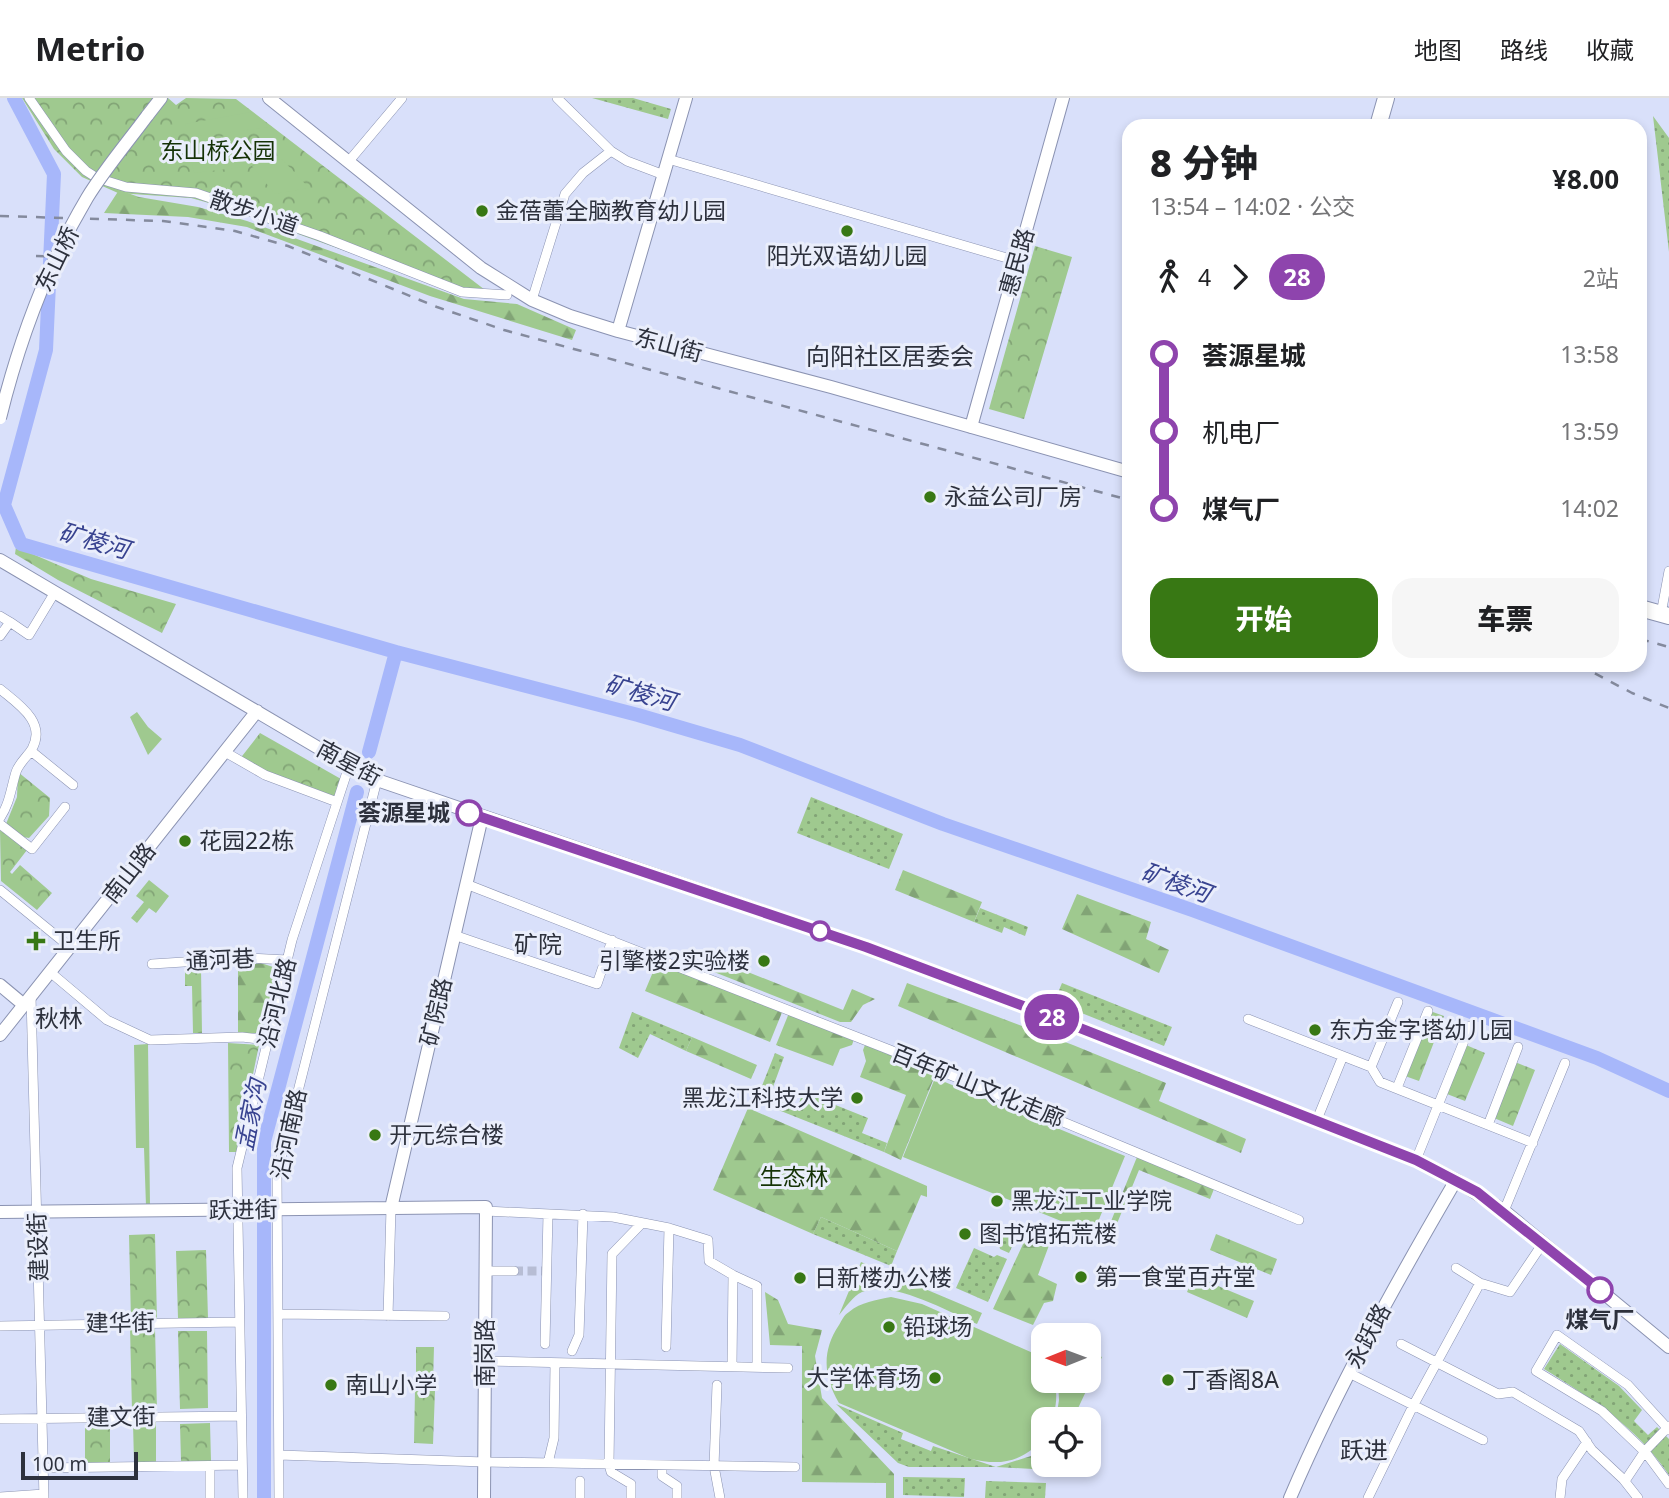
<!DOCTYPE html>
<html lang="zh">
<head>
<meta charset="utf-8">
<style>
  :root { --surface:#fff; --page:#f6f6f6; --text:#202124; --muted:#757577; --line:#e0e0e0; --accent:#387814 }
  body { margin:0; font-family:"Noto Sans","Noto Sans SC",sans-serif; background:var(--page); color:var(--text); height:100vh; display:flex; flex-direction:column; font-size:26px; white-space:nowrap }
  * { box-sizing:border-box; margin:0 }
  p { font-size:23px; color:var(--muted) }
  .icon { flex:none; width:38px; height:38px; fill:none; stroke:currentColor; stroke-width:2; stroke-linecap:round; stroke-linejoin:round }
  .map { position:relative; flex:1; overflow:hidden }
  .panel { position:absolute; left:1122px; top:21px; width:525px; height:553px; display:flex; flex-direction:column; background:var(--surface); border-radius:21px; box-shadow:0 4px 10px #0003 }
  .panel>* { flex:none }
  .badge { padding:0 14px; border-radius:23px; font-size:24px; line-height:46px }
  .needle { width:46px; rotate:269deg }
  .fabs { position:absolute; left:1031px; top:1225px; display:grid; gap:14px }
  .fabs a { display:grid; place-items:center; width:70px; height:70px; border-radius:14px; background:var(--surface); box-shadow:0 4px 10px #0003; font-size:35px }
  .scale { position:absolute; left:21px; bottom:18px; width:117px; box-sizing:border-box; padding-left:7px; border:4px solid #2d313d; border-top:0; font-size:19px; line-height:24px; white-space:nowrap; color:#2d313d; -webkit-text-stroke:5px #eaeefb; paint-order:stroke }
  .map>.badge { position:absolute; translate:-50% -50%; box-shadow:0 0 0 4px #fff }
  .legs { display:flex; align-items:center; gap:10px; height:77px; padding:0 28px; font-size:23px }
  .legs p { margin-inline-start:auto }
  .overview { display:flex; align-items:center; justify-content:space-between; height:119px; padding:0 28px }
  h1 { font-size:38px; font-weight:800; line-height:52px }
  .button { display:flex; gap:14px; margin-top:auto; padding:14px 28px }
  .button a { flex:1; height:80px; border-radius:21px; background:var(--accent); color:#fff; font-size:28px; font-weight:800; line-height:80px; text-align:center }
  .button a+a { background:var(--page); color:var(--text) }
  ul { padding:0 28px; list-style:none }
  li { display:flex; align-items:center; gap:24px; height:77px; font-size:26px }
  li i { display:grid; place-items:center; width:10px; height:100%; margin:0 9px; background:currentColor }
  li i::after { content:''; width:18px; height:18px; margin:-9px; border:5px solid; border-radius:50%; background:var(--surface) }
  li p { margin-inline-start:auto }
  li:first-child i { background:linear-gradient(#0000 50%,currentColor 0) }
  li:last-child i { background:linear-gradient(currentColor 50%,#0000 0) }
  header { display:flex; align-items:center; gap:42px; box-sizing:border-box; height:98px; padding:0 35px; background:var(--surface); border-bottom:2px solid var(--line) }
  header strong { font-size:33px }
  nav { display:flex; gap:38px; margin-inline-start:auto; font-size:24px }
  .map>svg:first-child { display:block }
  .grass { fill:url(#grass-dots) }
  .forest { fill:url(#forest-firs) }
  .park { fill:url(#park-crowns) }
  .garden { fill:#9fc98f }
  .lines { fill:none; stroke-linecap:round; stroke-linejoin:round }
  .river { stroke:#a7b7fa; stroke-width:14 }
  .street-tunnel { stroke:#b7bdd4; stroke-width:9; stroke-dasharray:9 4.5; stroke-linecap:butt }
  .street-casing { stroke:#8b93b2; stroke-width:10 }
  .secondary-casing { stroke:#8b93b2; stroke-width:14 }
  .highway-casing { stroke:#8b93b2; stroke-width:18 }
  .street { stroke:#fff; stroke-width:9 }
  .secondary { stroke:#fff; stroke-width:12 }
  .highway { stroke:#fff; stroke-width:16 }
  .rail { stroke:#848a9d; stroke-width:2.5; stroke-dasharray:9 9; stroke-linecap:butt }
  .secondary-bridge-casing { stroke:#8b93b2; stroke-width:14; stroke-linecap:butt }
  .secondary-bridge { stroke:#fff; stroke-width:12 }
  .line-1-casing { stroke:#fff; stroke-width:16 }
  .line-1 { stroke:#8e44ad; stroke-width:10 }
  .poi-dot { fill:#387814; stroke:#eaeefb; stroke-width:2.5 }
  .stop-1-dot { fill:#fff; stroke:#8e44ad; stroke-width:3.5 }
  .labels { text-anchor:middle; stroke-width:6; stroke-linejoin:round; paint-order:stroke }
  .park-label { font-size:23px; fill:#153206; stroke:#eaeefb }
  .poi-label { font-size:23px; fill:#2d313d; stroke:#eaeefb; text-anchor:start }
  .street-label { font-size:23px; fill:#2d313d; stroke:#eaeefb }
  .stop-label { font-size:23px; font-weight:bold; fill:#2d313d; stroke:#eaeefb; text-anchor:end }
  .neighbourhood-label { font-size:24px; fill:#2d313d; stroke:#eaeefb }
  .water-label { font-size:24px; font-style:italic; fill:#384390; stroke:#eaeefb }
</style>
</head>
<body>
<header>
<strong>Metrio</strong>
<nav><a>地图</a><a>路线</a><a>收藏</a></nav>
</header>
<div class="map">
<svg width="1669" height="1400" viewBox="0 0 1669 1400">
  <defs>
    <pattern id="grass-dots" width="8" height="8" patternUnits="userSpaceOnUse" patternTransform="scale(1.75)"><rect width="8" height="8" fill="#9fc98f"/><path d="M2 2h.1M6 6h.1" fill="none" stroke="#82a476" stroke-width="1.8" stroke-linecap="round"/></pattern>
    <pattern id="forest-firs" width="22" height="20" patternUnits="userSpaceOnUse" patternTransform="scale(1.75)"><rect width="22" height="20" fill="#9fc98f"/><path d="M5 1l3.5 6h-7zM16 11l3.5 6h-7z" fill="#82a476"/></pattern>
    <pattern id="park-crowns" width="20" height="18" patternUnits="userSpaceOnUse" patternTransform="scale(1.75)"><rect width="20" height="18" fill="#9fc98f"/><path d="M2 6a3 3 0 1 1 6 0M12 15a3 3 0 1 1 6 0" fill="none" stroke="#82a476"/></pattern>
  </defs>
  <rect width="100%" height="100%" fill="#d9e0fa"/>
  <!-- grass -->
  <path class="grass" d="M592,0H633L671,11L668,21Z
    M1653,18L1669,40V155V154Z
    M811,699L903,736L889,771L797,735Z
    M980,810L1028,829L1025,838L1004,829L1002,835L974,824Z
    M1062,885L1172,929L1164,948L1054,904Z
    M632,914L692,939L686,953L650,936L638,960L619,950Z
    M775,955L784,959L770,997L798,1008L803,994L868,1020L862,1035L887,1045L884,1054L756,1003Z
    M821,1119L897,1153L891,1168L813,1136Z
    M992,1122L1019,1134L1009,1155L1000,1151L999,1146L986,1141Z
    M974,1150L994,1159L997,1157L1007,1161L988,1204L956,1190Z
    M1560,1246L1619,1288L1642,1312L1634,1323L1648,1337L1657,1329L1669,1341V1377C1637,1329 1592,1301 1544,1271Z
    M836,1306L903,1335L901,1341L931,1353L933,1348L996,1369H909L898,1365Z
    M903,1379L965,1380L964,1399L903,1397Z
    M986,1383L1046,1385L1045,1400H985Z"/>
  <!-- forest -->
  <path class="forest" d="M119,92L139,99L198,109L247,123L464,201L517,206L576,232L572,242L430,198L247,129L188,119L104,115Z
    M903,772L982,804L974,824L895,792Z
    M1077,796L1151,824L1146,841L1169,852L1159,875L1062,831Z
    M703,856L843,912L852,891L875,901L863,907L851,924H840L699,868Z
    M658,862L783,912L770,944L645,893Z
    M261,865L279,871L261,935H238V868Z
    M907,885L1073,947L1166,985L1159,1003L1246,1041L1241,1055L898,908Z
    M789,915L854,941L852,947L840,951L833,968L776,947Z
    M692,939L757,967L751,981L686,953Z
    M865,947L936,975L901,1062L884,1054L906,997L860,979L866,963L863,952Z
    M748,1010L927,1088V1099L921,1097L897,1153L821,1119L813,1136L713,1092Z
    M1137,1059L1214,1091L1210,1101L1139,1072L1109,1145L1103,1143Z
    M1029,1133L1051,1142L1038,1177L1057,1186L1053,1203L1044,1205L1033,1227L993,1211Z
    M765,1194L778,1202L788,1226L822,1232L815,1258L822,1300L894,1376V1400H886V1385L802,1384V1248L770,1247Z
    M1089,1253L1102,1259L1073,1321H1056L1059,1302L1058,1283H1088Z
    M1043,1346V1367H1052L1050,1372L996,1369L1031,1358Z"/>
  <!-- park -->
  <path class="park" d="M22,0H168L176,7L186,0L236,1L489,195L448,190L223,109L191,100L118,95L82,79L54,51Z
    M1035,148L1072,159L1024,321L989,311Z
    M16,449L91,481L176,506L162,535L58,482L15,456Z
    M260,635L341,681L335,702L239,662Z
    M18,674L50,700L49,718L29,740L23,739L6,726L17,699Z
    M0,732L27,752L10,774L12,776L20,767L52,795L37,812L1,783Z
    M149,782L169,798L156,815L149,810L137,825L131,820L144,804L136,798Z
    M185,870H201L202,935H193L192,888H185Z
    M1430,913L1444,918L1419,983L1405,978Z
    M228,945L259,947L237,1054H229Z
    M1466,947L1485,955L1465,1003L1447,996Z
    M1515,964L1535,972L1513,1028L1494,1020Z
    M155,1136L157,1222L131,1223L129,1137Z
    M1216,1136L1277,1161L1271,1177L1210,1152Z
    M206,1152L208,1220H178L176,1153Z
    M1194,1178L1254,1203L1247,1220L1187,1194Z
    M130,1230H155L157,1313H132Z
    M178,1233H207L208,1310L180,1311Z
    M416,1249H434L433,1284H416Z
    M415,1292L435,1293L433,1346L414,1345Z
    M210,1325L211,1363H181L180,1326Z
    M85,1326H110V1365H85Z"/>
  <!-- garden -->
  <path class="garden" d="M251,14L272,29L189,39L185,26Z
    M226,38L252,68L280,59L309,90L275,96L252,68L194,75L187,43Z
    M137,614L148,629L162,641L148,657L130,619Z
    M148,946L150,1108H146L144,1050H136L134,947Z
    M935,980L1125,1058L1093,1136L903,1059Z
    M861,1164L982,1215L977,1226C949,1214 891,1181 862,1194C853,1198 845,1210 839,1217Z
    M891,1199L922,1206L1042,1259L1043,1283H1055C1057,1296 1057,1308 1052,1321H1043V1341C1022,1364 1001,1368 971,1361L839,1305C824,1279 821,1254 839,1227C842,1222 844,1217 849,1214C861,1204 876,1202 891,1199Z
    M156,1324V1364H134L133,1325Z"/>
  <g class="lines">
    <!-- river -->
    <path class="river" d="M14,0L54,76L46,252L4,407L21,446L396,554L638,617L740,647L943,726L1192,812L1597,960L1669,993
      M369,654L396,554
      M264,1400V1044L357,694"/>
    <!-- street-tunnel -->
    <path class="street-tunnel" d="M514,1173H547"/>
    <!-- street casing -->
    <g class="street-casing">
      <path id="street" d="M29,0L66,53L86,73L97,80L126,89L196,95L320,138L462,194L507,197
        M557,0L611,53L627,63L664,77
        M668,61L1017,163
        M349,63L402,0
        M532,202L565,96L583,75L611,53
        M1661,516L1669,473
        M0,518L10,524
        M0,538L10,524L29,537L55,494
        M0,591C18,606 47,624 32,651C27,659 19,665 16,674C11,690 10,705 0,720
        M31,653L73,687
        M225,654L265,677L337,704
        M0,726L32,751L65,709
        M466,786L890,952L1299,1122
        M0,792L70,849
        M454,837L597,886L612,842
        M152,866L247,860L287,862
        M50,874L107,922L150,942L242,939L268,942
        M31,898L44,1400
        M1248,921L1371,969L1380,984L1533,1045
        M1371,969L1398,904
        M1397,990L1428,913
        M1316,1024L1343,958
        M1488,1027L1518,949
        M1416,1062L1470,928
        M486,1113L613,1119L669,1130L708,1142L709,1163L733,1177L732,1268
        M1504,1113L1565,965
        M1456,1170L1480,1185L1510,1194L1543,1145
        M486,1173H514
        M733,1177L757,1188V1269
        M278,1216L445,1218
        M388,1218L391,1110
        M0,1228L239,1224
        M545,1246L548,1116
        M1401,1246L1498,1296L1513,1294L1579,1333L1592,1352L1623,1381L1638,1400
        M666,1249L669,1130
        M572,1253L579,1237L583,1116
        M485,1263L788,1270
        M1349,1275L1483,1342
        M717,1287L714,1368L720,1400
        M0,1321L241,1318
        M1669,1332L1628,1287L1557,1237L1536,1273L1602,1313L1646,1355L1669,1386
        M279,1357L485,1364L795,1369
        M548,1365L554,1340L555,1265
        M662,1367V1378L677,1388V1400
        M210,1368V1400
        M44,1370L242,1367
        M1625,1383L1645,1353L1669,1328
        M0,1399L44,1396
        M243,1400L237,1070L292,842L349,668
        M279,1400L277,1076L377,682
        M580,1400V1383
        M631,1400V1386L611,1374L609,1366L612,1156L642,1125
        M1368,1400L1413,1308L1480,1185
        M1560,1400L1562,1381L1587,1344"/>
    </g>
    <!-- secondary casing -->
    <g class="secondary-casing">
      <path id="secondary" d="M269,0L481,170L532,202L570,218L618,233L831,289L1129,374
        M147,18L161,0
        M618,233L686,0
        M971,329L1063,0
        M0,462L349,668L377,682L866,849L1034,912L1416,1062L1456,1082L1504,1113L1669,1249
        M0,887L24,907
        M0,937L257,613
        M391,1110L482,719
        M0,1114L486,1109L484,1400
        M1290,1400C1337,1290 1396,1185 1456,1082"/>
    </g>
    <!-- highway casing -->
    <g class="highway-casing">
      <path id="highway" d="M1378,28L1386,0
        M1640,510L1669,518"/>
    </g>
    <!-- street -->
    <use href="#street" class="street"/>
    <!-- secondary -->
    <use href="#secondary" class="secondary"/>
    <!-- highway -->
    <use href="#highway" class="highway"/>
    <!-- rail -->
    <path class="rail" d="M0,118L163,123L235,133L288,148L437,209L504,232L1129,402
      M36,158L65,159
      M1640,541L1669,549
      M1579,567L1632,595L1669,610"/>
    <!-- secondary-bridge casing -->
    <g class="secondary-bridge-casing">
      <path id="secondary-bridge" d="M0,320C19,243 46,169 87,100C104,72 127,45 147,18"/>
    </g>
    <!-- secondary-bridge -->
    <use href="#secondary-bridge" class="secondary-bridge"/>
  </g>
  <g class="lines">
    <!-- line-1 casing -->
    <g class="line-1-casing">
      <path id="line-1" d="M469,715L866,849L1034,912L1416,1062L1477,1094L1600,1192"/>
    </g>
    <!-- line-1 -->
    <use href="#line-1" class="line-1"/>
  </g>
  <!-- markers -->
  <g class="poi-dot">
    <circle cx="482" cy="113" r="7"/>
    <circle cx="847" cy="133" r="7"/>
    <circle cx="930" cy="399" r="7"/>
    <circle cx="185" cy="743" r="7"/>
    <path d="M32.5 832.5h7v7h7v7h-7v7h-7v-7h-7v-7h7z"/>
    <circle cx="764" cy="863" r="7"/>
    <circle cx="1315" cy="932" r="7"/>
    <circle cx="857" cy="1000" r="7"/>
    <circle cx="375" cy="1037" r="7"/>
    <circle cx="997" cy="1103" r="7"/>
    <circle cx="965" cy="1136" r="7"/>
    <circle cx="1081" cy="1179" r="7"/>
    <circle cx="800" cy="1180" r="7"/>
    <circle cx="889" cy="1229" r="7"/>
    <circle cx="935" cy="1280" r="7"/>
    <circle cx="1168" cy="1282" r="7"/>
    <circle cx="331" cy="1287" r="7"/>
  </g>
  <g class="stop-1-dot">
    <circle cx="469" cy="715" r="12"/>
    <circle cx="820" cy="833" r="9"/>
    <circle cx="1600" cy="1192" r="12"/>
  </g>
  <g class="labels">
    <!-- park labels -->
    <g class="park-label">
      <text x="218" y="61">东山桥公园</text>
      <text x="794" y="1087">生态林</text>
    </g>
    <!-- poi labels -->
    <g class="poi-label">
      <text x="496" y="121">金蓓蕾全脑教育幼儿园</text>
      <text x="847" y="166" text-anchor="middle">阳光双语幼儿园</text>
      <text x="944" y="407">永益公司厂房</text>
      <text x="199" y="751">花园22栋</text>
      <text x="52" y="851">卫生所</text>
      <text x="750" y="871" text-anchor="end">引擎楼2实验楼</text>
      <text x="1329" y="940">东方金字塔幼儿园</text>
      <text x="843" y="1008" text-anchor="end">黑龙江科技大学</text>
      <text x="389" y="1045">开元综合楼</text>
      <text x="1011" y="1111">黑龙江工业学院</text>
      <text x="979" y="1144">图书馆拓荒楼</text>
      <text x="1095" y="1187">第一食堂百卉堂</text>
      <text x="814" y="1188">日新楼办公楼</text>
      <text x="903" y="1237">铅球场</text>
      <text x="921" y="1288" text-anchor="end">大学体育场</text>
      <text x="1182" y="1290">丁香阁8A</text>
      <text x="345" y="1295">南山小学</text>
    </g>
    <!-- street labels -->
    <g class="street-label">
      <text transform="translate(254 115) rotate(19)" y="8">散步小道</text>
      <text transform="translate(57 161) rotate(-64)" y="8">东山桥</text>
      <text transform="translate(1017 164) rotate(-74)" y="8">惠民路</text>
      <text transform="translate(669 247) rotate(15)" y="8">东山街</text>
      <text transform="translate(349 665) rotate(28)" y="8">南星街</text>
      <text transform="translate(129 775) rotate(-52)" y="8">南山路</text>
      <text transform="translate(220 862) rotate(-3)" y="8">通河巷</text>
      <text transform="translate(277 905) rotate(-76)" y="8">沿河北路</text>
      <text transform="translate(436 914) rotate(-77)" y="8">矿院路</text>
      <text transform="translate(978 988) rotate(22)" y="8">百年矿山文化走廊</text>
      <text transform="translate(289 1036) rotate(-78)" y="8">沿河南路</text>
      <text transform="translate(243 1112) rotate(-1)" y="8">跃进街</text>
      <text transform="translate(38 1149) rotate(-92)" y="8">建设街</text>
      <text transform="translate(120 1225) rotate(-1)" y="8">建华街</text>
      <text transform="translate(1368 1238) rotate(-62)" y="8">永跃路</text>
      <text transform="translate(485 1255) rotate(-90)" y="8">南岗路</text>
      <text transform="translate(121 1319) rotate(-1)" y="8">建文街</text>
    </g>
    <!-- stop labels -->
    <g class="stop-label">
      <text x="450" y="723">荟源星城</text>
      <text x="1600" y="1230" text-anchor="middle">煤气厂</text>
    </g>
    <!-- neighbourhood labels -->
    <g class="neighbourhood-label">
      <text x="890" y="267">向阳社区居委会</text>
      <text x="538" y="855">矿院</text>
      <text x="59" y="929">秋林</text>
      <text x="1364" y="1361">跃进</text>
    </g>
    <!-- water labels -->
    <g class="water-label">
      <text transform="translate(94 443) rotate(16)" y="8">矿棱河</text>
      <text transform="translate(640 595) rotate(16)" y="8">矿棱河</text>
      <text transform="translate(1176 785) rotate(20)" y="8">矿棱河</text>
      <text transform="translate(251 1017) rotate(-79)" y="8">孟家沟</text>
    </g>
  </g>
</svg>
<div class="fabs">
<a><svg class="needle" viewBox="-14 -14 28 28"><path d="M0-13l5 13h-10z" fill="#e53935"/><path d="M0 13l5-13h-10z" fill="#757577"/></svg></a>
<a><svg class="icon" aria-label="locate" viewBox="0 0 24 24"><circle cx="12" cy="12" r="6"/><path d="M12 2v4M12 18v4M2 12h4M18 12h4"/></svg></a>
</div>
<div class="scale">100 m</div>
<b class="badge" style="left:1052px;top:919px;background:#8e44ad;color:#fff">28</b>
<section class="panel">
<div class="overview"><div><h1>8 分钟</h1><p>13:54 – 14:02 · 公交</p></div><b>¥8.00</b></div>
<div class="legs"><svg class="icon" aria-label="walk" viewBox="0 0 24 24"><circle cx="13" cy="4" r="2"/><path d="M13 8l-2 6 4 7M11 14l-3 7M7 12l3-4h3l4 4"/></svg>4<svg class="icon" aria-label="forward" viewBox="0 0 24 24"><path d="M9 5l7 7-7 7"/></svg><b class="badge" style="background:#8e44ad;color:#fff">28</b><p>2站</p></div>
<ul>
<li><i style="color:#8e44ad"></i><b>荟源星城</b><p>13:58</p></li>
<li><i style="color:#8e44ad"></i><span>机电厂</span><p>13:59</p></li>
<li><i style="color:#8e44ad"></i><b>煤气厂</b><p>14:02</p></li>
</ul>
<div class="button"><a>开始</a><a>车票</a></div>
</section>
</div>
</body>
</html>
